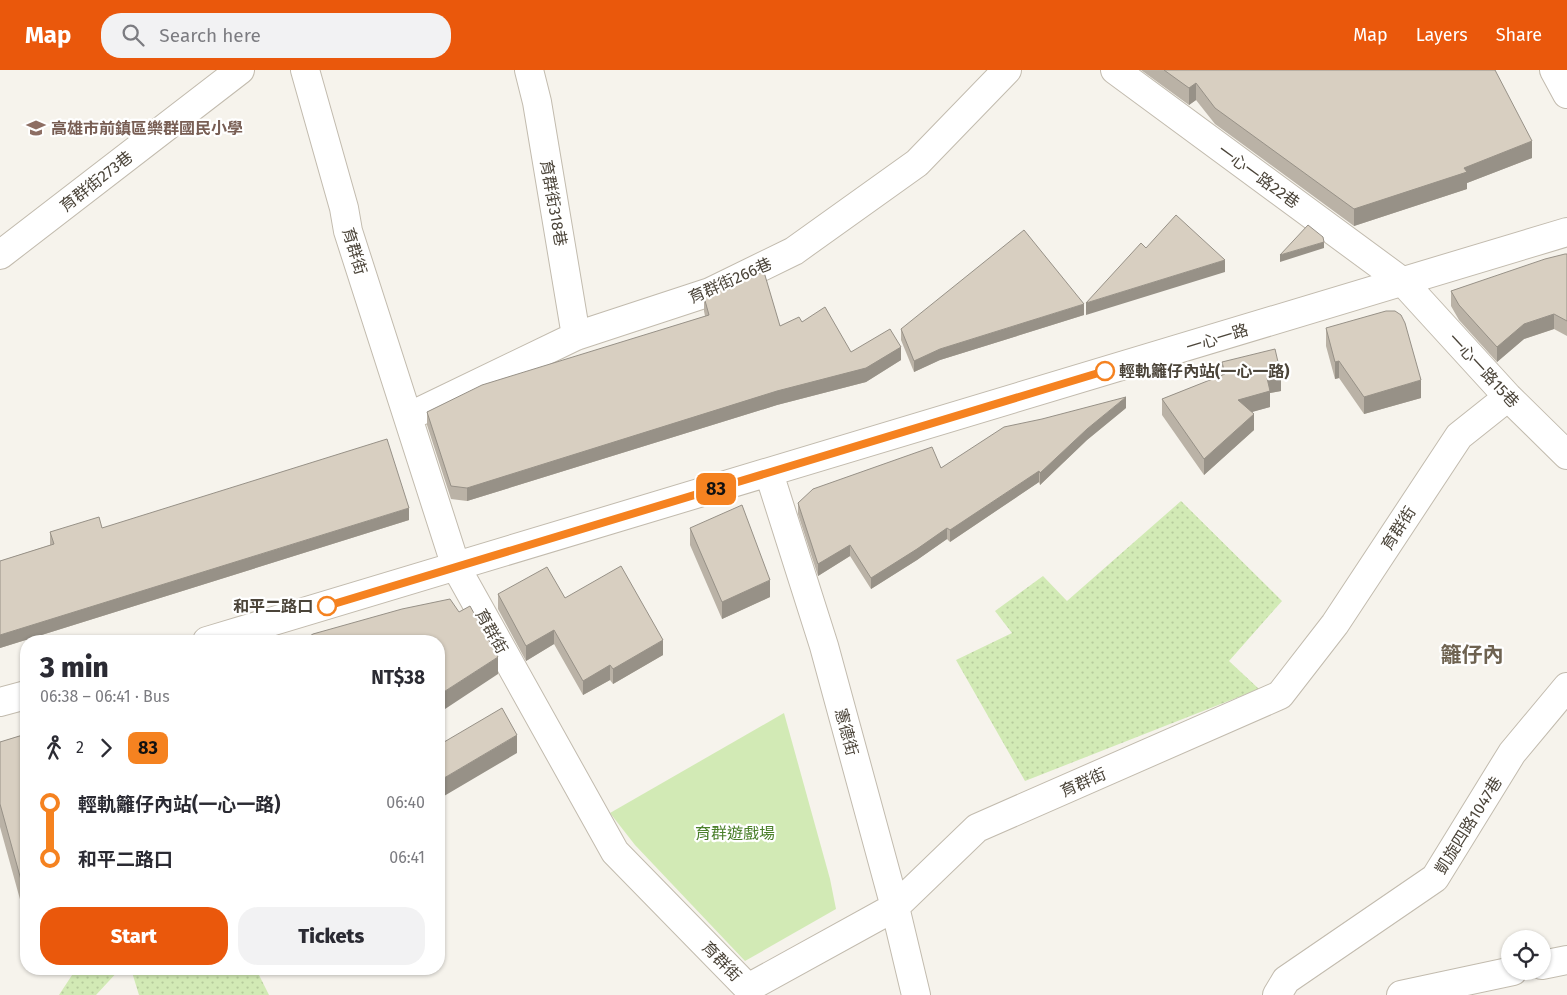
<!DOCTYPE html>
<html lang="en">
<head>
<meta charset="utf-8">
<style>
  :root { --surface:#fff; --page:#f2f2f3; --text:#2b2b33; --muted:#7c7c81; --accent:#ea580c }
  body { margin:0; font-family:"Fira Sans","Noto Sans TC",sans-serif; background:var(--page); color:var(--text); height:100vh; display:flex; flex-direction:column; font-size:19px; white-space:nowrap }
  * { box-sizing:border-box; margin:0 }
  p { font-size:16px; color:var(--muted) }
  .icon { flex:none; width:28px; height:28px; fill:none; stroke:currentColor; stroke-width:2; stroke-linecap:round; stroke-linejoin:round }
  .map { position:relative; flex:1; overflow:hidden }
  .sheet { position:absolute; left:20px; top:565px; width:425px; height:340px; display:flex; flex-direction:column; background:var(--surface); border-radius:20px; box-shadow:0 1px 4px #0004 }
  .sheet>* { flex:none }
  .badge { padding:0 10px; border-radius:8px; font-size:18px; line-height:32px }
  .fabs { position:absolute; left:1501px; top:860px; display:grid; gap:10px }
  .fabs a { display:grid; place-items:center; width:50px; height:50px; border-radius:50%; background:var(--surface); box-shadow:0 1px 4px #0004; font-size:25px }
  .map>.badge { position:absolute; translate:-50% -50%; box-shadow:0 0 0 2px #fff }
  .legs { display:flex; align-items:center; gap:8px; height:55px; padding:0 20px; font-size:16px }
  .legs p { margin-inline-start:auto }
  .overview { display:flex; align-items:center; justify-content:space-between; height:85px; padding:0 20px }
  h1 { font-size:28px; font-weight:800; line-height:38px }
  .action { display:flex; gap:10px; margin-top:auto; padding:10px 20px }
  .action a { flex:1; height:58px; border-radius:20px; background:var(--accent); color:#fff; font-size:20px; font-weight:800; line-height:58px; text-align:center }
  .action a+a { background:var(--page); color:var(--text) }
  ul { padding:0 20px; list-style:none }
  li { display:flex; align-items:center; gap:18px; height:55px; font-size:19px }
  li i { display:grid; place-items:center; width:8px; height:100%; margin:0 6px; background:currentColor }
  li i::after { content:''; width:12px; height:12px; margin:-6px; border:4px solid; border-radius:50%; background:var(--surface) }
  li p { margin-inline-start:auto }
  li:first-child i { background:linear-gradient(#0000 50%,currentColor 0) }
  li:last-child i { background:linear-gradient(currentColor 50%,#0000 0) }
  header { display:flex; align-items:center; gap:30px; box-sizing:border-box; height:70px; padding:0 25px; background:var(--accent); color:#fff }
  header strong { font-size:24px }
  nav { display:flex; gap:28px; margin-inline-start:auto; font-size:18px }
  .search { width:350px; height:45px; background:var(--page); display:flex; align-items:center; gap:12px; box-sizing:border-box; padding:0 18px; border-radius:20px; color:var(--muted); font-size:19px }
  .map>svg:first-child { display:block }
  .grass { fill:url(#grass-dots) }
  .park { fill:#d2eab5 }
  .lines { fill:none; stroke-linecap:round; stroke-linejoin:round }
  .minor-casing { stroke:#c2bbae; stroke-width:30 }
  .minor { stroke:#fff; stroke-width:28 }
  .wall { fill:#bab2a6 }
  .shaded-wall { fill:#979187 }
  .building { fill:#d8cfc1; stroke:#979187 }
  .line-1-casing { stroke:#fff; stroke-width:11 }
  .line-1 { stroke:#f58220; stroke-width:8 }
  .stop-1-dot { fill:#fff; stroke:#f58220; stroke-width:2.5 }
  .labels { text-anchor:middle; stroke-width:4.5; stroke-linejoin:round; paint-order:stroke }
  .education-label { font-size:16px; font-weight:bold; fill:#785e54; stroke:#fff; text-anchor:start }
  .street-label { font-size:16px; fill:#4b4439; stroke:#fff }
  .stop-label { font-size:16px; font-weight:bold; fill:#4b4439; stroke:#fff; text-anchor:start }
  .park-label { font-size:16px; fill:#4a7f2a; stroke:#fff }
  .district-label { font-size:21px; font-weight:bold; fill:#6e6250; stroke:#fff }
</style>
</head>
<body>
<header>
<strong>Map</strong>
<div class="search"><svg class="icon" aria-label="search" viewBox="0 0 24 24"><circle cx="10" cy="10" r="6"/><path d="M15 15l6 6"/></svg>Search here</div>
<nav><a>Map</a><a>Layers</a><a>Share</a></nav>
</header>
<div class="map">
<svg width="1567" height="925" viewBox="0 0 1567 925">
  <defs>
    <pattern id="grass-dots" width="8" height="8" patternUnits="userSpaceOnUse" patternTransform="scale(1.25)"><rect width="8" height="8" fill="#d2eab5"/><path d="M2 2h.1M6 6h.1" fill="none" stroke="#b6ca9c" stroke-width="1.8" stroke-linecap="round"/></pattern>
  </defs>
  <rect width="100%" height="100%" fill="#f6f3ec"/>
  <!-- grass -->
  <path class="grass" d="M1181,431L1282,531L1229,591L1259,619L1025,711L956,590L1012,563L995,541L1043,506L1067,531Z
    M76,899H120L96,925H59Z
    M131,899H256L269,925H139Z"/>
  <!-- park -->
  <path class="park" d="M784,643L830,809L836,839L745,891L635,775L610,743Z"/>
  <g class="lines">
    <!-- minor casing -->
    <g class="minor-casing">
      <path id="minor" d="M305,0L344,138L348,161L456,497L615,782L748,918L895,837L977,758L1280,625L1335,554L1459,366L1508,327
        M529,0L537,32L576,266
        M1115,0L1403,212L1508,327L1567,385
        M1554,0L1567,24
        M0,185L240,0
        M408,347L576,266L710,222L794,181L917,93L1007,0
        M769,403L824,576L895,837L916,925
        M207,571L1567,162
        M0,632L26,625
        M1542,895L1567,890
        M1277,925L1286,910L1435,808L1512,683L1567,617
        M1401,925L1513,901"/>
    </g>
    <!-- minor -->
    <use href="#minor" class="minor"/>
  </g>
  <!-- wall -->
  <path class="wall" d="M1141,0H1495L1532,88L1467,113V119L1354,156L1215,54L1196,30L1189,35Z
    M1567,184V266L1554,259L1524,269L1497,292L1459,250L1451,236V221Z
    M704,227L780,256L802,252L851,282L901,290L866,312L777,335L467,431L451,429L427,355V342L705,246L704,241Z
    M1084,245L940,290L914,302L901,270V259Z
    M1326,258L1421,328L1364,344L1339,308L1335,309L1326,276Z
    M1222,292L1281,321L1270,323V337L1251,342L1254,360L1204,405L1162,345V329L1222,306Z
    M1126,338L1087,370L1040,415L1039,412L950,472L947,469L917,490L871,519L850,486L818,506L798,444V433L941,398Z
    M409,450L0,578V491L50,475V462L102,458Z
    M690,458L770,527L722,549L690,475Z
    M498,524L565,528L663,585L613,614L610,610L583,625L554,574L526,591L498,539Z
    M26,664V851L0,757V672Z"/>
  <!-- shaded-wall -->
  <path class="shaded-wall" d="M1196,13V30L1189,35V18Z
    M1532,71V88L1467,113V119L1354,156V139Z
    M1324,172V178L1280,192V185Z
    M1225,190V202L1086,245V233Z
    M1084,234V245L940,290L914,302V291L940,279Z
    M1554,244V259L1524,269L1497,292V277L1524,254Z
    M901,277V290L866,312L777,335L467,431V418Z
    M1339,291V308L1335,309V292Z
    M1281,305V321L1270,323V337L1238,346V330L1267,308Z
    M1421,310V328L1364,344V327Z
    M1126,327V338L1087,370L1040,415V403L1087,359Z
    M1254,344V360L1204,405V389Z
    M1039,401V412L950,472V460Z
    M409,438V450L0,578V565Z
    M947,458V469L917,490L871,519V508Z
    M850,475V486L818,506V494Z
    M770,510V527L722,549V532Z
    M554,560V574L526,591V576Z
    M663,570V585L613,614V599Z
    M498,587V604L439,643V625Z
    M610,595V610L583,625V611Z
    M517,665V683L439,729V711Z"/>
  <!-- building -->
  <path class="building" d="M1164,0H1495L1532,71L1464,98L1467,102L1354,139L1215,38L1196,13L1189,18Z
    M1176,145L1225,190L1086,233L1141,173L1146,178Z
    M1308,155L1323,167L1324,172L1280,185Z
    M1024,160L1084,234L940,279L914,291L901,259Z
    M1565,184H1567V251L1554,244L1524,254L1497,277L1459,235L1451,221L1545,189Z
    M764,202L780,256L799,247L802,252L825,237L851,282L890,259L901,277L866,298L777,321L467,418L451,416L427,342L482,315L709,245L704,227L747,208Z
    M1386,241H1395L1401,245L1405,253L1421,310L1364,327L1339,291L1335,292L1326,258Z
    M1275,279L1281,305L1267,308L1270,321L1238,330L1254,344L1204,389L1162,329L1225,304L1222,292Z
    M1126,327L1087,359L1040,403L1039,401L950,460L947,458L917,479L871,508L850,475L818,494L798,433L813,419L932,377L941,398L1004,357L1042,349Z
    M387,369L409,438L0,565V491L54,474L50,462L99,447L102,458Z
    M742,435L770,510L722,532L690,458Z
    M621,496L663,570L613,599L610,595L583,611L554,560L526,576L498,524L547,497L565,528Z
    M450,529L459,542L470,536L498,587L439,625V571H302L313,564L402,539Z
    M502,638L517,665L439,711V675Z
    M26,664V828L0,734V672Z"/>
  <g class="lines">
    <!-- line-1 casing -->
    <g class="line-1-casing">
      <path id="line-1" d="M327,536L1105,301"/>
    </g>
    <!-- line-1 -->
    <use href="#line-1" class="line-1"/>
  </g>
  <!-- icons -->
  <defs>
    <g id="school-bare" transform="scale(1.5)"><path d="M0-5L7-2L0 1L-7-2ZM-4 1L0 2.5L4 1V4Q0 6-4 4Z" fill="#8d6e63" stroke="#fff" stroke-width="2.5" paint-order="stroke"/></g>
  </defs>
  <g fill-rule="evenodd">
    <use href="#school-bare" x="36" y="58"/>
  </g>
  <!-- markers -->
  <g class="stop-1-dot">
    <circle cx="1105" cy="301" r="9"/>
    <circle cx="327" cy="536" r="9"/>
  </g>
  <g class="labels">
    <!-- education labels -->
    <g class="education-label">
      <text x="51" y="64">高雄市前鎮區樂群國民小學</text>
    </g>
    <!-- street labels -->
    <g class="street-label">
      <text transform="translate(1259 106) rotate(36)" y="6">一心一路22巷</text>
      <text transform="translate(96 111) rotate(-38)" y="6">育群街273巷</text>
      <text transform="translate(554 133) rotate(80)" y="6">育群街318巷</text>
      <text transform="translate(355 181) rotate(73)" y="6">育群街</text>
      <text transform="translate(730 210) rotate(-24)" y="6">育群街266巷</text>
      <text transform="translate(1217 268) rotate(-17)" y="6">一心一路</text>
      <text transform="translate(1484 300) rotate(47)" y="6">一心一路15巷</text>
      <text transform="translate(1398 458) rotate(-57)" y="6">育群街</text>
      <text transform="translate(492 561) rotate(61)" y="6">育群街</text>
      <text transform="translate(847 662) rotate(75)" y="6">憲德街</text>
      <text transform="translate(1083 712) rotate(-24)" y="6">育群街</text>
      <text transform="translate(1468 755) rotate(-58)" y="6">凱旋四路1047巷</text>
      <text transform="translate(722 891) rotate(46)" y="6">育群街</text>
    </g>
    <!-- stop labels -->
    <g class="stop-label">
      <text x="1119" y="307">輕軌籬仔內站(一心一路)</text>
      <text x="313" y="542" text-anchor="end">和平二路口</text>
    </g>
    <!-- park labels -->
    <g class="park-label">
      <text x="735" y="769">育群遊戲場</text>
    </g>
    <!-- district labels -->
    <g class="district-label">
      <text x="1472" y="592">籬仔內</text>
    </g>
  </g>
</svg>
<div class="fabs">
<a><svg class="icon" aria-label="locate" viewBox="0 0 24 24"><circle cx="12" cy="12" r="6"/><path d="M12 2v4M12 18v4M2 12h4M18 12h4"/></svg></a>
</div>
<b class="badge" style="left:716px;top:419px;background:#f58220;color:#111">83</b>
<section class="sheet">
<div class="overview"><div><h1>3 min</h1><p>06:38 – 06:41 · Bus</p></div><b>NT$38</b></div>
<div class="legs"><svg class="icon" aria-label="walk" viewBox="0 0 24 24"><circle cx="13" cy="4" r="2"/><path d="M13 8l-2 6 4 7M11 14l-3 7M7 12l3-4h3l4 4"/></svg>2<svg class="icon" aria-label="forward" viewBox="0 0 24 24"><path d="M9 5l7 7-7 7"/></svg><b class="badge" style="background:#f58220;color:#111">83</b></div>
<ul>
<li><i style="color:#f58220"></i><b>輕軌籬仔內站(一心一路)</b><p>06:40</p></li>
<li><i style="color:#f58220"></i><b>和平二路口</b><p>06:41</p></li>
</ul>
<div class="action"><a>Start</a><a>Tickets</a></div>
</section>
</div>
</body>
</html>
